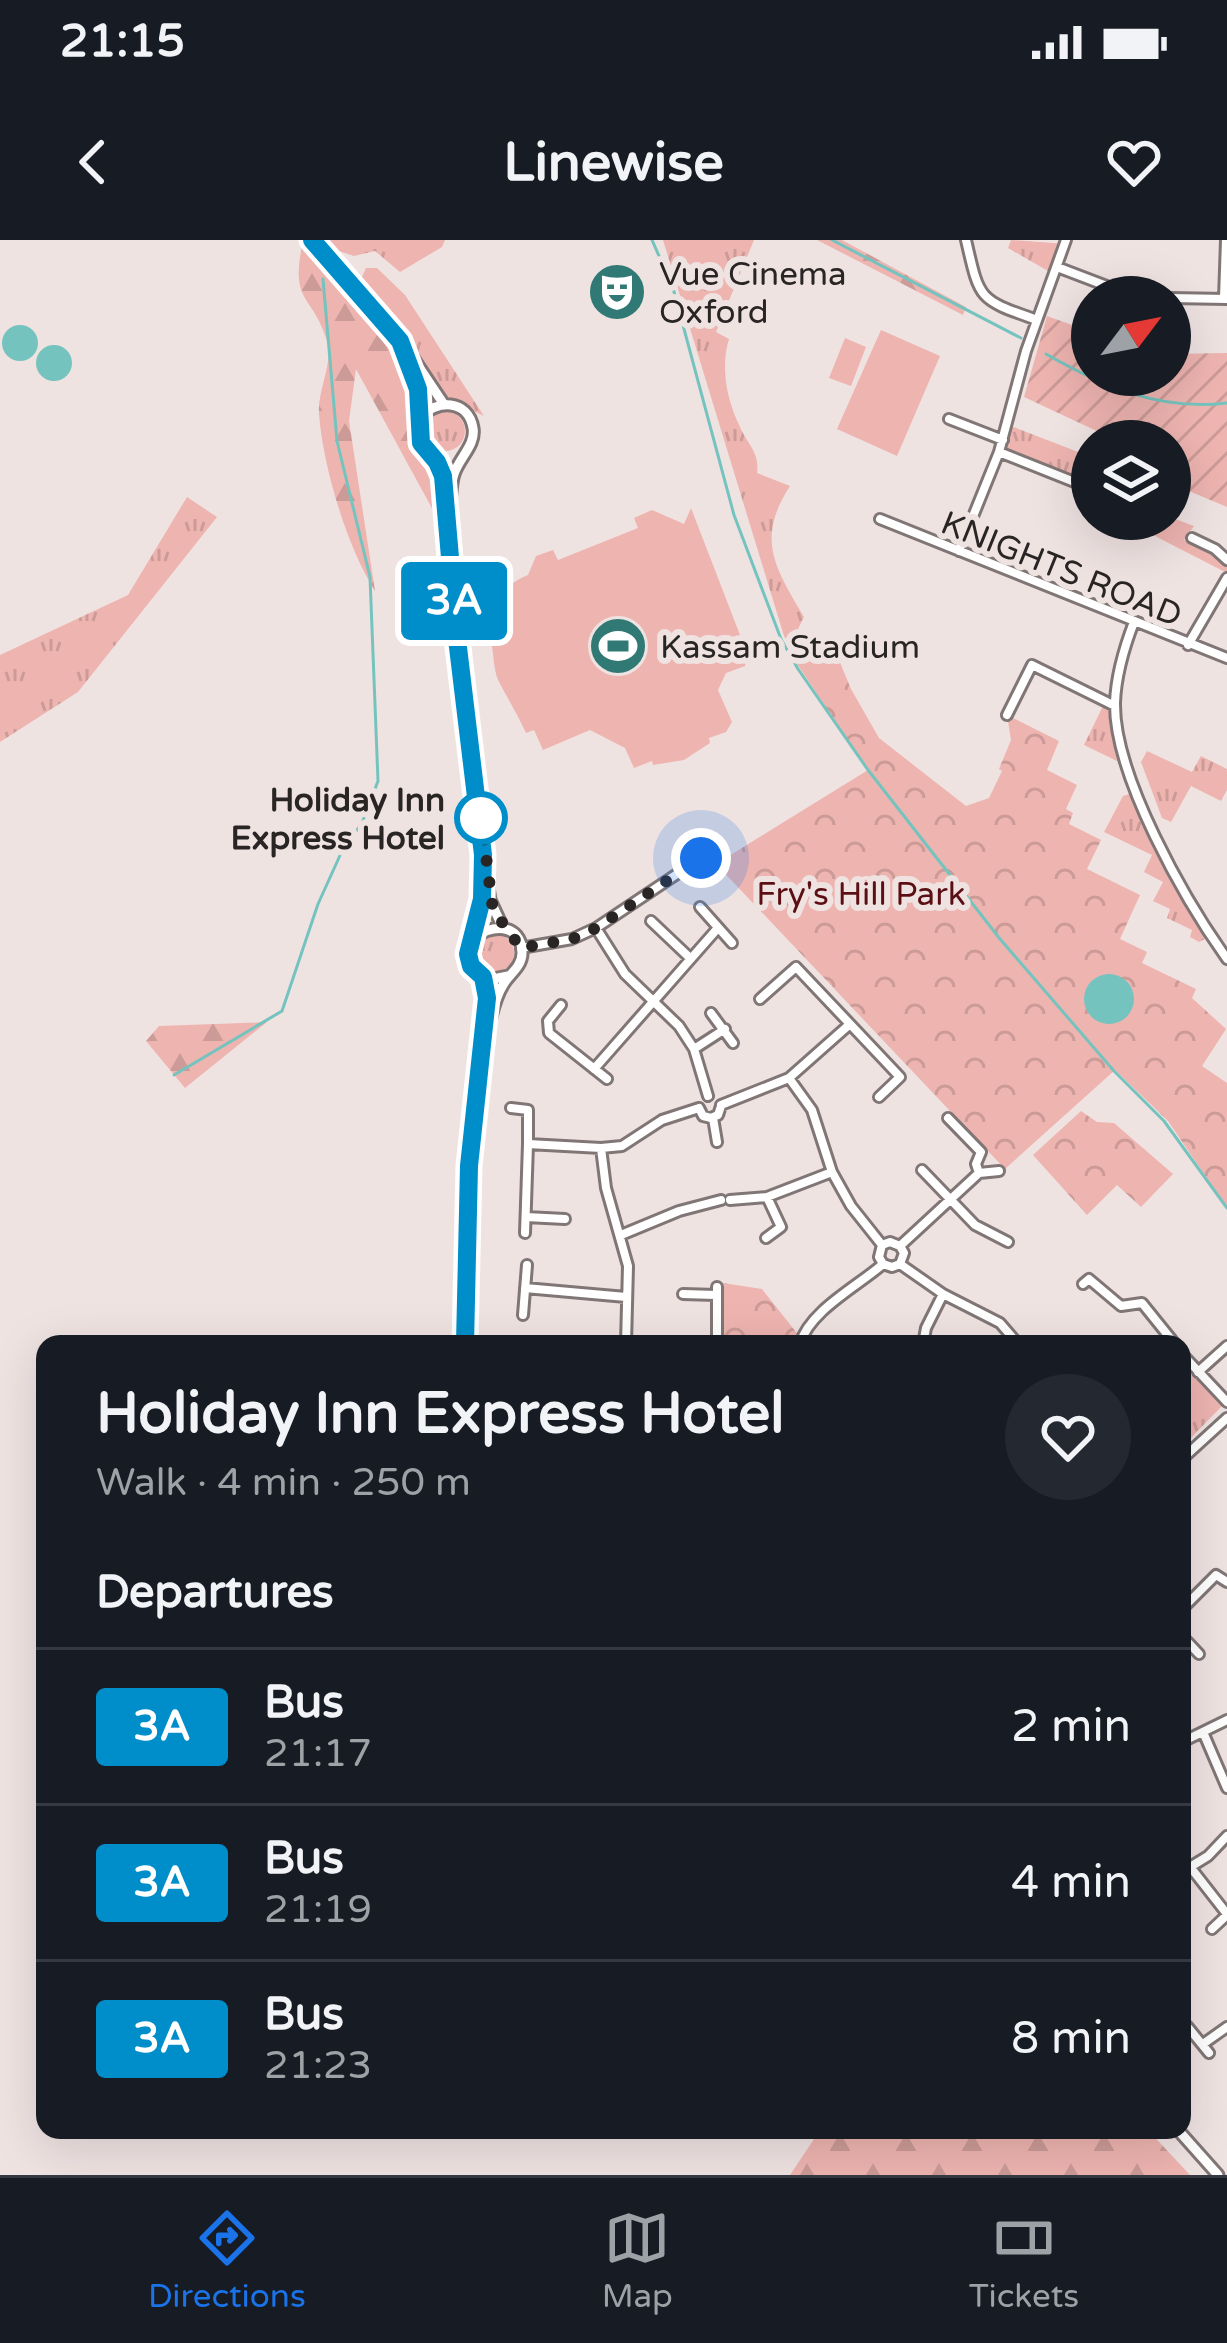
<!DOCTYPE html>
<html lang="en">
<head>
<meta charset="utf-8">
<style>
  :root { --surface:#171b24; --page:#242831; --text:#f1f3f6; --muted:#9ea1a6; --line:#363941; --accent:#1a73e8 }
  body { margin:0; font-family:"Varela Round",sans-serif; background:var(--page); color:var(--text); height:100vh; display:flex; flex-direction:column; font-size:45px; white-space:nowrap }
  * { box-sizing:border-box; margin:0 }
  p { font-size:39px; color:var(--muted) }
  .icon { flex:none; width:66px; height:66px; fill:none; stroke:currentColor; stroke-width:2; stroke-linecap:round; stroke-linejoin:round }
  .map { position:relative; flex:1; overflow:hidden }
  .drawer { position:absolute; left:36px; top:1095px; width:1155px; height:804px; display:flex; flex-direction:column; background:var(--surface); border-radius:24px; box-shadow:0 12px 48px #0002 }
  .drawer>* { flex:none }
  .badge { padding:0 24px; border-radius:9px; font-size:42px; line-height:78px }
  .needle { width:78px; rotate:58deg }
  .fabs { position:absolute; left:1071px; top:36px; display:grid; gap:24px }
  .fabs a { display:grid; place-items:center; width:120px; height:120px; border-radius:50%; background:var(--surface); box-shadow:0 12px 48px #0002; font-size:60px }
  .you { position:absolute; width:60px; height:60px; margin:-30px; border:9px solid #fff; border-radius:50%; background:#1a73e8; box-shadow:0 0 0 18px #1a73e833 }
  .map>.badge { position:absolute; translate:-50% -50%; box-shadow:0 0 0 6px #fff }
  h2 { padding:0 60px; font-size:45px; line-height:108px }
  .round { display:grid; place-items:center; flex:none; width:126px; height:126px; border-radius:63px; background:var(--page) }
  .head { display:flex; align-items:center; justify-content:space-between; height:204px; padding:0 60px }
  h1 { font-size:57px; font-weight:800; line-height:90px }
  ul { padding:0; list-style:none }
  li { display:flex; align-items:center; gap:36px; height:156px; padding:0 60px; border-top:3px solid var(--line) }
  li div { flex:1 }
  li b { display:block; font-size:45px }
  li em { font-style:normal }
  li .badge { min-width:132px; font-weight:700; text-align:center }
  .status { display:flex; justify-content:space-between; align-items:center; height:84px; padding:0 60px; background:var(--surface); direction:ltr }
  .status svg { height:33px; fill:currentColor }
  header { display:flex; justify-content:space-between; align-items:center; height:156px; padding:0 60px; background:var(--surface); font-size:54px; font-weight:800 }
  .tab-bar { display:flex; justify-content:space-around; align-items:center; height:168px; border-top:3px solid var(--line); background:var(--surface); font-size:33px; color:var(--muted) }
  .tab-bar a { display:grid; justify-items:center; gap:6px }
  .tab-bar .active { color:var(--accent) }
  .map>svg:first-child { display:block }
  .grass { fill:url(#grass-tufts) }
  .forest { fill:url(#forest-firs) }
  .park { fill:url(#park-crowns) }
  .garden { fill:url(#garden-furrows) }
  .pitch { fill:#eeb4b0 }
  .water { fill:#75c3be }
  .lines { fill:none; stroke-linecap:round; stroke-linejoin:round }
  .stream { stroke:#75c3be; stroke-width:3 }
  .minor-casing { stroke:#817676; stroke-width:14 }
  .tertiary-casing { stroke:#817676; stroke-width:15 }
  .minor { stroke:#fff; stroke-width:8 }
  .tertiary { stroke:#fff; stroke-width:9 }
  .line-casing { stroke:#fff; stroke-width:27 }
  .line { stroke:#008eca; stroke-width:18 }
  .walk { stroke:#292524; stroke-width:12; stroke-dasharray:0 21.6 }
  .stop-dot { fill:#fff; stroke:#008eca; stroke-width:6 }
  .labels { text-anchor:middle; stroke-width:12; stroke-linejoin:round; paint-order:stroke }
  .poi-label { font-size:33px; fill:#292524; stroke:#efe3e2; text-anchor:start }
  .street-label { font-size:33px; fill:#292524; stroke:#efe3e2 }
  .stop-label { font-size:33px; font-weight:bold; fill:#292524; stroke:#efe3e2; text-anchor:end }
  .park-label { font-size:33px; fill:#5b0f14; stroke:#efe3e2 }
</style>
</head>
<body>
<div class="status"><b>21:15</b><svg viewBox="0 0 49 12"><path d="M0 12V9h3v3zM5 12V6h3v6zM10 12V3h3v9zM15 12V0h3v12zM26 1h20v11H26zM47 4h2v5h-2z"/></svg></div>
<header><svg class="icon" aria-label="back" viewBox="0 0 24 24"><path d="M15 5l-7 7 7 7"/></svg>Linewise<svg class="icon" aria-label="heart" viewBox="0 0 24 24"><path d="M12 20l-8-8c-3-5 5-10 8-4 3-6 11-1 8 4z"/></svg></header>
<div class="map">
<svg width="1227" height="1935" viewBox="0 0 1227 1935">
  <defs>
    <pattern id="grass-tufts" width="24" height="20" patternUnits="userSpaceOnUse" patternTransform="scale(3)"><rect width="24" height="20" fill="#eeb4b0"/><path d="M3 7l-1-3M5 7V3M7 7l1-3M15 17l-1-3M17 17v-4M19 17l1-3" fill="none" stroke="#cc9b97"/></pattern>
    <pattern id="forest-firs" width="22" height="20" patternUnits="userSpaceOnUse" patternTransform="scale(3)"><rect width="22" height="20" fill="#eeb4b0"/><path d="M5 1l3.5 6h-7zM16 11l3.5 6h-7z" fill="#cc9b97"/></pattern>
    <pattern id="park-crowns" width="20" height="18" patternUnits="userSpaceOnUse" patternTransform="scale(3)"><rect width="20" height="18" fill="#eeb4b0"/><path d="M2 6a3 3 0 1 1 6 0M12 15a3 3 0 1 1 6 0" fill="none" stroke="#cc9b97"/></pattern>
    <pattern id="garden-furrows" width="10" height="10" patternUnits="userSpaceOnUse" patternTransform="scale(3)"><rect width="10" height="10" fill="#eeb4b0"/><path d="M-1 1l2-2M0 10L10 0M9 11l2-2" fill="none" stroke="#cc9b97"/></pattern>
  </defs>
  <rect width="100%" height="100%" fill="#efe3e2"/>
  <!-- grass -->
  <path class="grass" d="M328,0H445L442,7L400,32L375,11L354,16L333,9Z
    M663,0H754L716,92L729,99C720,128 727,160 740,187C748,205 760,213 757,233L790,246C755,300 776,329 804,377L790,405L784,396Z
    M1011,0L1067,4L1055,35L1008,8Z
    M366,28H377L405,55L484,176L441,155L400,89L360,41Z
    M425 191a20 20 0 1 1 40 0a20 20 0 1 1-40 0Z
    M1011,186L1086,215L1076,240L1002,211Z
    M187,257L217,277L78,452L0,502V415L128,355Z
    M1170,277L1194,286L1184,300L1227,319V333L1149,293L1156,279Z
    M1103,466L1108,468L1119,522L1084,505Z
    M1147,511L1192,532L1201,516L1227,529V550L1221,561L1191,546L1171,582L1162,578L1141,522Z
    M1132,553L1171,641L1205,699L1199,702L1190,697L1192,690L1167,678L1170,669L1153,661L1163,642L1144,632L1152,615L1104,592L1123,556Z
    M476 713a19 19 0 1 1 38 0a19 19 0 1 1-38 0Z
    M1191,1133L1222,1166L1182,1207V1142Z"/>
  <!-- forest -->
  <path class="forest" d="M817,0H842L966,67L963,75Z
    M302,6L357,65L408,130L414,154L410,186L415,207L434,238V272L356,129L349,181L375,351C347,307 323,227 319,174C317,151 334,122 327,101C313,54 290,64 302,6Z
    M267,782L185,848L146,801L159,786Z
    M820,1890H1148L1190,1935H790Z"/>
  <!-- park -->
  <path class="park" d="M802,393L834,408L851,449L879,498L966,566L989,558L1002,531L999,529L1011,500L1007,475L1059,501L1047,530L1077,545L1066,569L1073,573L1069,584L1101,600L1087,629L1140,655L1120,699L1147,712L1142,723L1196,749L1192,758L1226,789L1202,826L1227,843V968L1168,881L1115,830L1005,929L716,624L868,530L789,412Z
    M1081,871L1097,882L1114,883L1173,934L1141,967L1117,945L1087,975L1033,915Z
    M723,1043L762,1049L800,1097V1104H717V1047Z"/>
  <!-- garden -->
  <path class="garden" d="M1047,76L1092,92V135H1170V114L1227,113V267L1170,243V201H1118L1024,157Z"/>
  <!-- pitch -->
  <path class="pitch" d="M881,90L940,116L897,216L837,189Z
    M845,98L866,107L851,146L829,138Z
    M691,268L747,413L745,426L726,433L718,450L732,482L726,492L709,498L710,503L684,520L653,525L652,521L634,528L625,508L590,490L543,510L534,490L526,493C518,475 508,459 499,442C495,434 494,423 493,414C488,376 491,350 528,335L536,316L553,310L558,320L638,288L634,278L652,270L684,284Z
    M1139,905L1171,934L1156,950L1125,921Z"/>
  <!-- water -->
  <path class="water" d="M2 103a18 18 0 1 1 36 0a18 18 0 1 1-36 0Z
    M36 123a18 18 0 1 1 36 0a18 18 0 1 1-36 0Z
    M1084 759a25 25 0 1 1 50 0a25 25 0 1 1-50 0Z"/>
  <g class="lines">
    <!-- stream -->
    <path class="stream" d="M652,0L673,48L734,275L781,399L798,429L868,530L1000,699L1114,831L1164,881L1227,968
      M832,0L1021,98
      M1046,114C1104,147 1159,171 1227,163
      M174,835L282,771L318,664L342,611L362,583L378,541L370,337L337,201L323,39"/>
    <!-- minor casing -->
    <g class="minor-casing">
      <path id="minor" d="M966,0C980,61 978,59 1037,80
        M1057,27L1112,48L1157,57
        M1170,58L1227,59
        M1224,59L1226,0
        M949,179L1003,200
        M999,212L1092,249
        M880,279L1227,418
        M1192,298L1215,309L1227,320
        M959,311L999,212L1026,111L1066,0
        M1134,382C1124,408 1116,434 1115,463C1114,536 1185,660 1227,719
        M1188,405L1227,338
        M1007,475L1032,425L1115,466
        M700,667L732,703
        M651,681L690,718
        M596,688L625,734L679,786L694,809L708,856
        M521,708L572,699L596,688L710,612
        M760,759L796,727L850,784
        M561,765L548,781L549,793L607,839
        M711,773L733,803
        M694,809L725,789
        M594,829L717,689
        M789,838L850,784L900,837L879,857
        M721,865L789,838L812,870L832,932L851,966L882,1005
        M511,868L528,870V904
        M699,868L703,876L711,878L718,875L721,866
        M713,878L717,902
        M948,878L981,912L976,924L979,933
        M922,930L975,985L1008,1002
        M979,933L999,931
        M730,960L767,957L832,932
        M526,977L565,979
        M525,993L528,904L601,908
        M621,995L679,971L721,960
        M766,998L781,987L767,957
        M882,1005L890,1002L900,1006L904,1013L900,1024
        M882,1005L879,1017L883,1024L892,1027L900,1024
        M900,1006L979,933
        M900,1024L943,1054L1000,1083L1018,1104
        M1083,1044L1089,1039L1121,1066L1142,1063L1175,1104
        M717,1047V1104
        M525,1048L626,1057
        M683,1054L716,1055
        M523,1075L527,1025
        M626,1104L628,1026L606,948L601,908L622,906L662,880L699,868
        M800,1104C809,1071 858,1046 883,1024
        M923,1104L926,1088L943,1054
        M1182,1114L1227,1162
        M1198,1132L1227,1106
        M1182,1219L1227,1178
        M1182,1292L1184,1295
        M1182,1369L1216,1335L1227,1342
        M1182,1396L1199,1414
        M1203,1492L1227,1548
        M1182,1502L1227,1480
        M1191,1628L1227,1674
        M1182,1632L1208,1616L1227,1596
        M1212,1689L1227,1675
        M1187,1786L1209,1813
        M1203,1804L1227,1787"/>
    </g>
    <!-- tertiary casing -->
    <g class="tertiary-casing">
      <path id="tertiary" d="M313,0L403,104
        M400,101L418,149L421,203L437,222L443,236L457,399L483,615L490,660L503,688
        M413,118L443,163
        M420,178C436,159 468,159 473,188C476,205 459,218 454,234C451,243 451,254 450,264
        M483,645C482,677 452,721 488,740L508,736
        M473,699C489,684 522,682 522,713C522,727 509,734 503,745C496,756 493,769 490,781
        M465,1104L469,926L487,758L483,737
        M1178,1890L1218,1935"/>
    </g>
    <!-- minor -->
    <use href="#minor" class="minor"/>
    <!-- tertiary -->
    <use href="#tertiary" class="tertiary"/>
  </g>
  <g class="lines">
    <!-- line casing -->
    <g class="line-casing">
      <path id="line" d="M312,0L400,101L418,149L421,203L437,222L443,236L457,399L483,615L482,659L468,714L471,726L483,737L487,758L469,926L465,1104"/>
    </g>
    <!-- line -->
    <use href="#line" class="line"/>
    <!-- walk -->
    <path class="walk" d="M481,578L493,670L521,708L572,699L596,688L701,618"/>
  </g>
  <!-- icons -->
  <defs>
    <g id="theatre-disc" transform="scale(3)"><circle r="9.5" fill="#317975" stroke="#efe3e2"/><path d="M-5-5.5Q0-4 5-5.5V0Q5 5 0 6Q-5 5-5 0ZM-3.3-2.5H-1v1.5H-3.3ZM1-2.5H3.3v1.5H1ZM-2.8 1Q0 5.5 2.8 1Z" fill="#fff"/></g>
    <g id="stadium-disc" transform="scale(3)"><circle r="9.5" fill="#317975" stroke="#efe3e2"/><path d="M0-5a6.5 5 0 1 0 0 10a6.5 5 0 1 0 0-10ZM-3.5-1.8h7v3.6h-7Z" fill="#fff"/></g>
  </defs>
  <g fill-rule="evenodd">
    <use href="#theatre-disc" x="617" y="52"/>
    <use href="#stadium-disc" x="618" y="406"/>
  </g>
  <!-- markers -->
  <circle class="stop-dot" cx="481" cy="578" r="24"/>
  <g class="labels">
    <!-- poi labels -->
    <g class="poi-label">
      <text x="659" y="45">Vue Cinema<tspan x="659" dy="38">Oxford</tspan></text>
      <text x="660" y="418">Kassam Stadium</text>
    </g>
    <!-- street labels -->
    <g class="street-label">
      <text transform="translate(1062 328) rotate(22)" y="12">KNIGHTS ROAD</text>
    </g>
    <!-- stop labels -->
    <g class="stop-label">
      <text x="445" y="571">Holiday Inn<tspan x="445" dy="38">Express Hotel</tspan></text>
    </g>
    <!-- park labels -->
    <g class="park-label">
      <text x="861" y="665">Fry's Hill Park</text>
    </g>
  </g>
</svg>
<div class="fabs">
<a><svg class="needle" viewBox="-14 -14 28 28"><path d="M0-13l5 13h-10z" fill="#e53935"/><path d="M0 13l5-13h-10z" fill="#9ea1a6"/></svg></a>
<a><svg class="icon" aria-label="layers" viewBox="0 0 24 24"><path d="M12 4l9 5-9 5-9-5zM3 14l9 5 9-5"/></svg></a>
</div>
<div class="you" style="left:701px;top:618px"></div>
<b class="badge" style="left:454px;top:361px;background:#008eca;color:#fff">3A</b>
<section class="drawer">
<div class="head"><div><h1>Holiday Inn Express Hotel</h1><p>Walk · 4 min · 250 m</p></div><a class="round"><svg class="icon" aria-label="heart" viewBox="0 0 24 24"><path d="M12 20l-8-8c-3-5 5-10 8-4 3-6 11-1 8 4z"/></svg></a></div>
<h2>Departures</h2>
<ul>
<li><span class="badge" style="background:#008eca;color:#fff">3A</span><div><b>Bus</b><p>21:17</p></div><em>2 min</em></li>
<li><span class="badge" style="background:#008eca;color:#fff">3A</span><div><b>Bus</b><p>21:19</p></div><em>4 min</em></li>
<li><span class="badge" style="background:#008eca;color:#fff">3A</span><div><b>Bus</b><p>21:23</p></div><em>8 min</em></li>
</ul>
</section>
</div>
<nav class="tab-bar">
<a class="active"><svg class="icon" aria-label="directions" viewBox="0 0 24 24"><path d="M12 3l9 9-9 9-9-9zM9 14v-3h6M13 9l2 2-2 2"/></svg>Directions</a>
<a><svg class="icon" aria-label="map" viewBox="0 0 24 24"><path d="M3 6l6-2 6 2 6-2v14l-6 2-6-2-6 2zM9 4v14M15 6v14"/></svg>Map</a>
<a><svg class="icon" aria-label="tickets" viewBox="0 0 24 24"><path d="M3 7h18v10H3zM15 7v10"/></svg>Tickets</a>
</nav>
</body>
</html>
